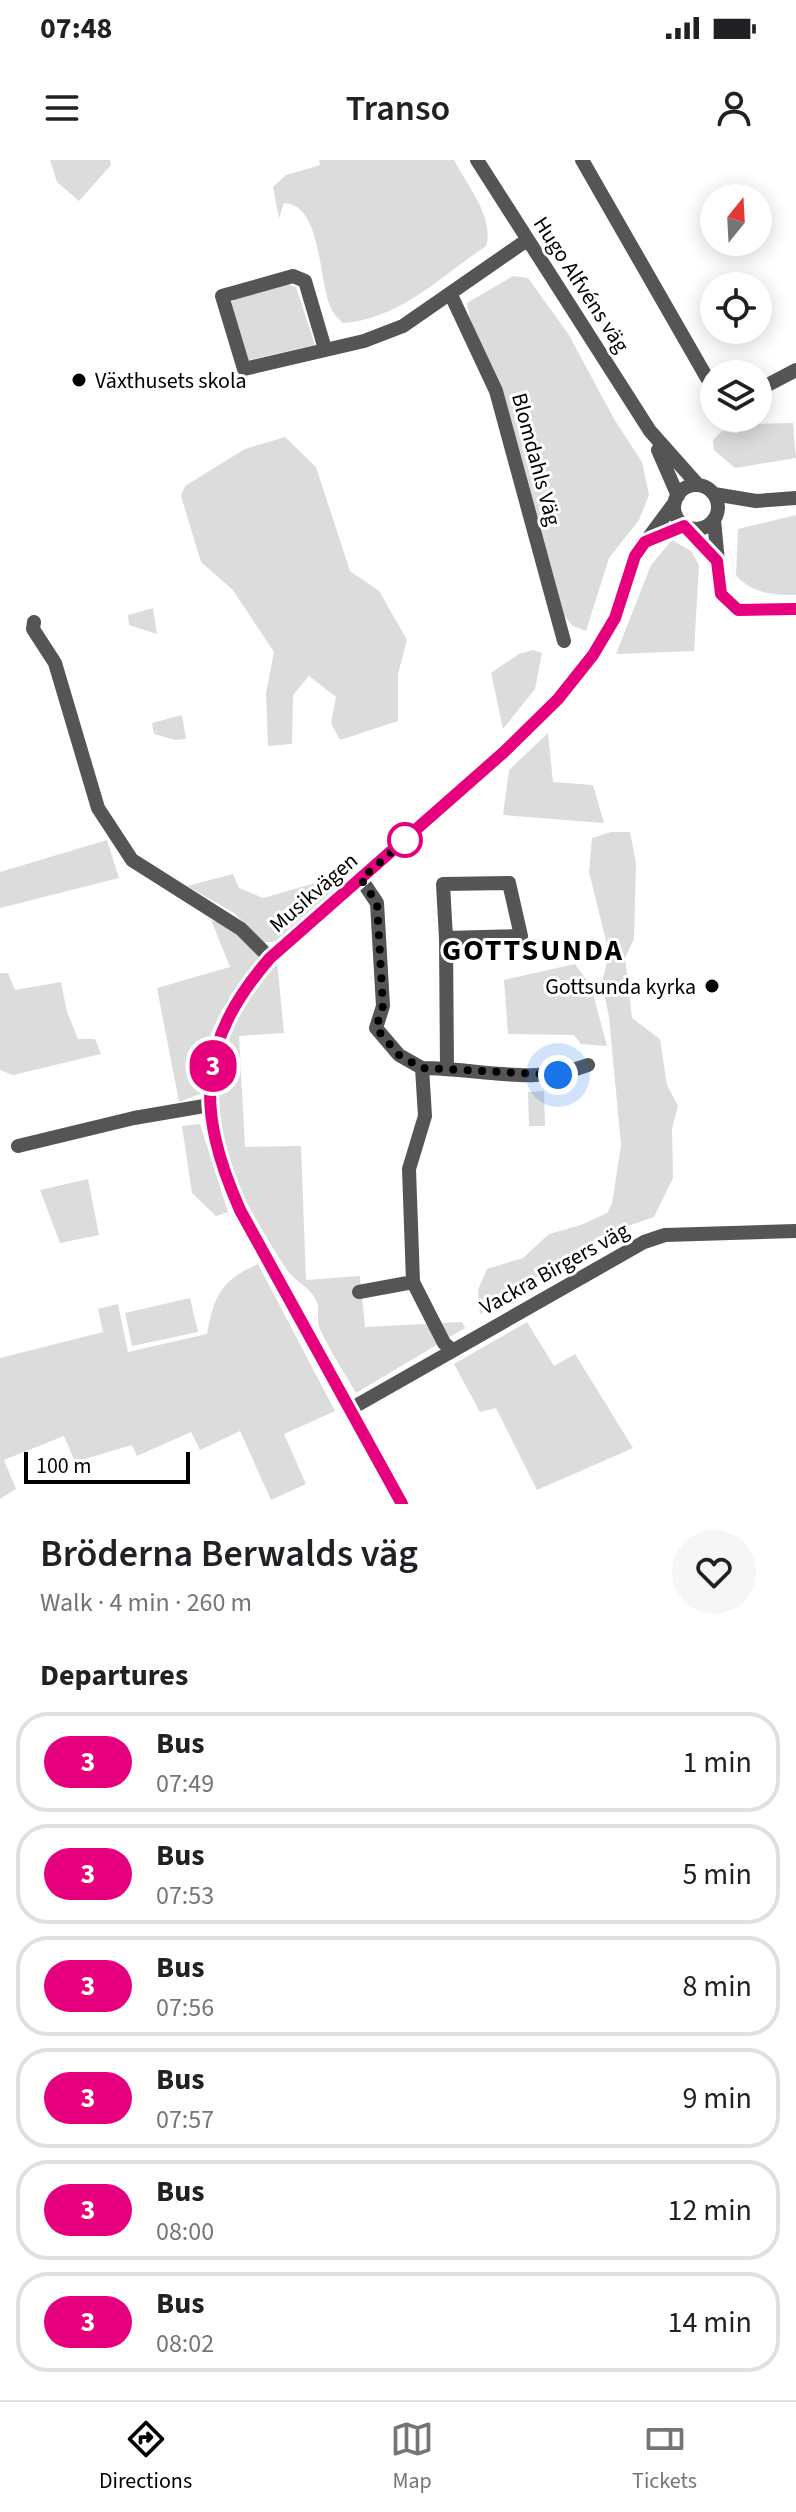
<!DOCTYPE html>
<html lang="en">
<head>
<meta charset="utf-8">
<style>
  :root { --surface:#fff; --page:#f6f6f6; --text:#202124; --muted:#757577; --line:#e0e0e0; --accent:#000 }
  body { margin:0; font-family:"Source Sans 3",sans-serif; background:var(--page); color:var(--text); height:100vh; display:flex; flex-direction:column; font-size:30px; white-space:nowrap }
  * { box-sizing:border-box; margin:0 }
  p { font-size:26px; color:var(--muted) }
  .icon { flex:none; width:44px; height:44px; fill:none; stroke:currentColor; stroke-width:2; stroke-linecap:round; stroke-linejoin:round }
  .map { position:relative; height:1344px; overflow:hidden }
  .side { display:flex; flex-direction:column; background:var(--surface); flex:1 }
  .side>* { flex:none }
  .badge { padding:0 16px; border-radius:26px; font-size:28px; line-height:52px }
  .needle { width:52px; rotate:18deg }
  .tools { position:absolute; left:700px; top:24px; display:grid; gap:16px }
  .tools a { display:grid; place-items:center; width:72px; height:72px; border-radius:50%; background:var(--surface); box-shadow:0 4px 20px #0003; font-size:40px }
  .scale { position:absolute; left:24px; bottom:20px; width:166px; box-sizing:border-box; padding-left:8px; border:4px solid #000; border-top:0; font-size:22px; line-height:28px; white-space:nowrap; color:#000; -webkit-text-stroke:6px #fff; paint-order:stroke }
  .you { position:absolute; width:40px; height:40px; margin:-20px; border:6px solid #fff; border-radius:50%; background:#1a73e8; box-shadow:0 0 0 12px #1a73e833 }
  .map>.badge { position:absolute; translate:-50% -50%; box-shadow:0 0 0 4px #fff }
  h2 { padding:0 40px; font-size:30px; line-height:72px }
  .round { display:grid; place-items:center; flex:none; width:84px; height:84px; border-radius:42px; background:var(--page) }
  .headline { display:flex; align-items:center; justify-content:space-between; height:136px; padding:0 40px }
  h1 { font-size:38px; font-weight:600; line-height:60px }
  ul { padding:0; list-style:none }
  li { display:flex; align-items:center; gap:24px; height:100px; margin:0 16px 12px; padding:0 24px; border:4px solid var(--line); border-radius:32px }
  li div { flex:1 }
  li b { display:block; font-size:30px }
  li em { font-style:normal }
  li .badge { min-width:88px; font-weight:700; text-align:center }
  .status { display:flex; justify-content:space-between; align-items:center; height:56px; padding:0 40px; background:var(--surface); direction:ltr }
  .status svg { height:22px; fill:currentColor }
  header { display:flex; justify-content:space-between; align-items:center; height:104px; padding:0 40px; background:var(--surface); font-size:36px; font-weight:600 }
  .tab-bar { display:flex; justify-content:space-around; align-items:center; height:112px; border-top:2px solid var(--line); background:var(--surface); font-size:22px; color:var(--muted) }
  .tab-bar a { display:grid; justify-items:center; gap:4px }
  .tab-bar .current { color:var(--accent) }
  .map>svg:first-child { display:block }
  .green { fill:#dcdcdc }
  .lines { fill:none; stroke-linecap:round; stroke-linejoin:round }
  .minor { stroke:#555; stroke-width:14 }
  .line-casing { stroke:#fff; stroke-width:18 }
  .line { stroke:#e6007e; stroke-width:12 }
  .walk { stroke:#000; stroke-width:8; stroke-dasharray:0 14.4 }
  .poi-dot { fill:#000; stroke:#fff; stroke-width:3 }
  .stop-dot { fill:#fff; stroke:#e6007e; stroke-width:4 }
  .labels { text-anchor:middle; stroke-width:6; stroke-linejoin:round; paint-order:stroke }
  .street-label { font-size:22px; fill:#000; stroke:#fff }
  .poi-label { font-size:22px; fill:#000; stroke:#fff; text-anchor:start }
  .district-label { font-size:30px; font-weight:bold; letter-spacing:2px; fill:#000; stroke:#fff }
</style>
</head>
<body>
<div class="status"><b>07:48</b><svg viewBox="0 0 49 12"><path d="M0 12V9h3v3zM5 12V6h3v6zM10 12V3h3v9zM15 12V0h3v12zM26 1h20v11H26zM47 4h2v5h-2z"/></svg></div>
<header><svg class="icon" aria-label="menu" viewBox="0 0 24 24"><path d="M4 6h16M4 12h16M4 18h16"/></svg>Transo<svg class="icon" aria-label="person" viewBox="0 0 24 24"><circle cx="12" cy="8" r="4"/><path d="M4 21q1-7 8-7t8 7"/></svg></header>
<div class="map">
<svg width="796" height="1344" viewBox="0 0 796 1344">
  <rect width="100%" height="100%" fill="#fff"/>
  <!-- green -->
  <path class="green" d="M50,0H110L111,5L79,41L57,22Z
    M319,0H454C467,25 495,58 486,86C440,117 400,159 343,163C339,159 333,154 331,148C318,123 323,45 284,43L279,58L273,27L286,15L320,5Z
    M513,116L528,118L569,175L614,259L642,302L649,335L639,360L609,398L586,471L573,466L564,456L476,187L467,143Z
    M287,124L296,127L315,185L248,200L230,145L234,139Z
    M793,263L796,298L735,308L714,290L713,280L722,271L737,273L748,264Z
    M285,277L316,307L350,411L379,431L407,480L398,514V561L340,580L331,563L336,537L309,516L293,535L292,584L268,586L266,533L274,492L233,430L201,402L181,336L185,326L245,289Z
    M796,355V435C771,435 755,434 736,416L738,369Z
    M672,380L691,391L699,405L694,491L616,494L651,405Z
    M153,448L157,474L129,465L128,455Z
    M533,490L542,493L535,529L503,569L491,513L519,494Z
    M182,555L186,579L175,580L154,574L152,563Z
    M548,573L553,622L593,625L604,663L503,655L509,610Z
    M611,672H630L636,703L634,779L625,798L632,858L660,879L667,925L678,946L672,969L673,1018L654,1057L602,1075L480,1154L478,1130L487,1109L523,1098L549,1074L581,1065L607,1053L612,1044L621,985L609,857L602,823L609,793L589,712L592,678Z
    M107,680L119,718L0,748V712Z
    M233,714L239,728L263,738L347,714L331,736L274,782H264L234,753L187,726Z
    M211,760L241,769L261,796C226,836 200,879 200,934L179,942L157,828L230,807Z
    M277,800L284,873L239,876L245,987L301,986L306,1120L360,1116L365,1167L462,1162L465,1168L356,1233C344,1212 330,1191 320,1169C315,1160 321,1149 316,1140C309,1126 295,1122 287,1110C214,999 181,910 277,800Z
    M575,804L591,826L607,886L581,884L574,875L508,874L504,820Z
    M0,813H8L15,830L61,822L67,852L78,879H95L101,894L13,915L0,910Z
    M544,931L545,966H529L528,932Z
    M200,964L228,1052L216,1056L192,1033L182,966Z
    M88,1019L99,1075L60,1083L40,1030Z
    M258,1104L335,1251L284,1274L306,1324L271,1340L240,1271L200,1290L191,1272L137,1296L132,1285L75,1302L64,1276L4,1300L16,1329L0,1339V1198L103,1172L98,1149L118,1144L128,1192L207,1174C214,1136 221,1120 258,1104Z
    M190,1138L198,1172L132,1186L125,1153Z
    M527,1162L554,1206L575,1194L633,1288L537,1330L496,1248L480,1252L454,1204Z"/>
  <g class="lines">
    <!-- minor -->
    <path class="minor" d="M477,0L650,271L698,325
      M582,0L707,218L714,223
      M451,135L496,231L564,481
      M325,189L305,121L293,116L222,136L244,209L364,181L403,166L527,80
      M758,230L796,210
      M658,290L678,336
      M674 347a22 22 0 1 1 44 0a22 22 0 1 1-44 0Z
      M714,334L756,341L796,338
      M714,360L721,434L738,450L796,449
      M690,368L717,401
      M34,462L33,469L55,503L98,648L132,700L241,769L270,798
      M361,719L377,743L383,846L376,868L399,895L422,908
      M509,723L521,776L446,778L443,724Z
      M446,778L447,908
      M18,986L134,958L210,945
      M413,1122L444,1183L452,1190
      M359,1132L413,1122L409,1009L425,956L422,908C478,908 534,926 588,905
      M352,1248L644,1082L665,1075L796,1071
      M402,1344L240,1050L215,983L210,945V923L218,885L233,845L270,798L504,592L558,539L593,495L615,458L635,396L675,342"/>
  </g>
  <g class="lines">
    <!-- line casing -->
    <g class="line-casing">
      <path id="line" d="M402,1344L240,1050C196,950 196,883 270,798L504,592L558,539L593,495L615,458L635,396L645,382L684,366L717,401L721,434L738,450L796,449"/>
    </g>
    <!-- line -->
    <use href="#line" class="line"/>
    <!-- walk -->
    <path class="walk" d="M405,680L414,672L361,719L377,743L383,846L376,868L399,895L422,908L558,915"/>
  </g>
  <!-- markers -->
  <g class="poi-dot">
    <circle cx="79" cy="220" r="8"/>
    <circle cx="712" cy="826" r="8"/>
  </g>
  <circle class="stop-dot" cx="405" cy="680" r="16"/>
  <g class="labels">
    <!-- street labels -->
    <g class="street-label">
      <text transform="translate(582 124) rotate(57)" y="8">Hugo Alfvéns väg</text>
      <text transform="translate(537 299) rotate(75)" y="8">Blomdahls Väg</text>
      <text transform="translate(313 732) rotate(-41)" y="8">Musikvägen</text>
      <text transform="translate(554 1108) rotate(-29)" y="8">Vackra Birgers väg</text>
    </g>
    <!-- poi labels -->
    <g class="poi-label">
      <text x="95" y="228">Växthusets skola</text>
      <text x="696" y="834" text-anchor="end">Gottsunda kyrka</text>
    </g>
    <!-- district labels -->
    <g class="district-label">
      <text x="533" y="800">GOTTSUNDA</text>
    </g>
  </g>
</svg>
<div class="tools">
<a><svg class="needle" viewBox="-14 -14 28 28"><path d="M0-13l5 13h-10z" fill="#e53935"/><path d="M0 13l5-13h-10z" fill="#757577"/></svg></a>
<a><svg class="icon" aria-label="locate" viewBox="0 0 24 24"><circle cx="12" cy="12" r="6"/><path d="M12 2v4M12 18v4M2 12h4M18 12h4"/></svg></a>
<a><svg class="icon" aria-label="layers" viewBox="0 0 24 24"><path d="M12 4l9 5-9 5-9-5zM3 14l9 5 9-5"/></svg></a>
</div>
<div class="scale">100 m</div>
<div class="you" style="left:558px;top:915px"></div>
<b class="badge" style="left:213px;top:906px;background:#e6007e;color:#fff">3</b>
</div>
<section class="side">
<div class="headline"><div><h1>Bröderna Berwalds väg</h1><p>Walk · 4 min · 260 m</p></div><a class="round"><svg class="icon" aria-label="heart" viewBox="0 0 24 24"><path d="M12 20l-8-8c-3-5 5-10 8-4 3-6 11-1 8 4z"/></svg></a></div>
<h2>Departures</h2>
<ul>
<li><span class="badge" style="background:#e6007e;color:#fff">3</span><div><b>Bus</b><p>07:49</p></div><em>1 min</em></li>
<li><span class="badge" style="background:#e6007e;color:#fff">3</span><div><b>Bus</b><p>07:53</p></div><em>5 min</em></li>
<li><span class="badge" style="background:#e6007e;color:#fff">3</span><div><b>Bus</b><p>07:56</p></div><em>8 min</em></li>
<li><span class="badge" style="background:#e6007e;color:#fff">3</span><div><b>Bus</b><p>07:57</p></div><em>9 min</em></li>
<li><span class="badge" style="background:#e6007e;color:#fff">3</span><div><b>Bus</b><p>08:00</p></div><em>12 min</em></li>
<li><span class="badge" style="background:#e6007e;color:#fff">3</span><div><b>Bus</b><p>08:02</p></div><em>14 min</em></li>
</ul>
</section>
<nav class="tab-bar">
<a class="current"><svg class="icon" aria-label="directions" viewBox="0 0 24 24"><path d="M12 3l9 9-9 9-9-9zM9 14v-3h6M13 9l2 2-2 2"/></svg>Directions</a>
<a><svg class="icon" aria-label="map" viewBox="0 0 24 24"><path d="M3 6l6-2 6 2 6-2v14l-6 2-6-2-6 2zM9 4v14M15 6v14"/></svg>Map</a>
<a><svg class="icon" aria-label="tickets" viewBox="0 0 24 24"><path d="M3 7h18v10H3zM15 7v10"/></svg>Tickets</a>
</nav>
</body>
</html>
